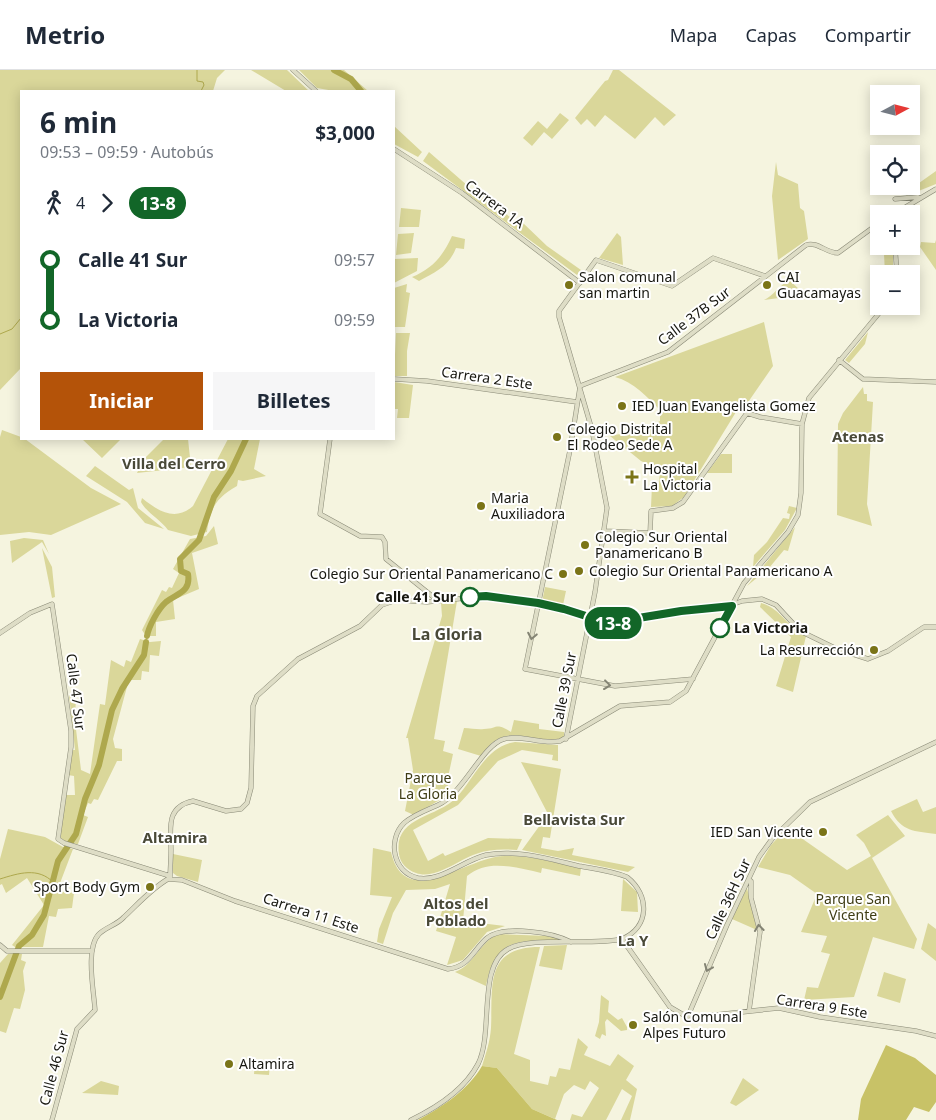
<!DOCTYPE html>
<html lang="es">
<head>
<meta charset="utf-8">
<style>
  :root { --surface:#fff; --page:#f6f6f7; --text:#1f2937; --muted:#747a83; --line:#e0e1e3; --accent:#b45309 }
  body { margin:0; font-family:"Noto Sans",sans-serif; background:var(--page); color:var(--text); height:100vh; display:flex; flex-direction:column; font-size:19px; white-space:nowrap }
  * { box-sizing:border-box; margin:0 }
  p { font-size:16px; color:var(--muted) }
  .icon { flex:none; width:28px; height:28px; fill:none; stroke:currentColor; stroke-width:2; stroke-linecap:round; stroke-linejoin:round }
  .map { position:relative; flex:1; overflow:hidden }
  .details { position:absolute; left:20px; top:20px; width:375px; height:350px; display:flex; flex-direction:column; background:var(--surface); border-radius:0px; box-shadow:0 2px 12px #0003 }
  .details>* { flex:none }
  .badge { padding:0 10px; border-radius:16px; font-size:18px; line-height:32px }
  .needle { width:32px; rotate:83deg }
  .controls { position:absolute; left:870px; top:15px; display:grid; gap:10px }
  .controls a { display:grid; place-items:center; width:50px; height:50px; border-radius:0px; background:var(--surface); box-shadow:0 2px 12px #0003; font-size:25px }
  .map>.badge { position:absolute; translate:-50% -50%; box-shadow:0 0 0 2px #fff }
  .legs { display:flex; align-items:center; gap:8px; height:55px; padding:0 20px; font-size:16px }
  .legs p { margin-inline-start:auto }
  .headline { display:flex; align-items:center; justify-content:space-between; height:85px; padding:0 20px }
  h1 { font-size:28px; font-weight:700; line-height:38px }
  .action { display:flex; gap:10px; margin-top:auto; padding:10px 20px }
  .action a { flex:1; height:58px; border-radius:0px; background:var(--accent); color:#fff; font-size:20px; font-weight:700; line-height:58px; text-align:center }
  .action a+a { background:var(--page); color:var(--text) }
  ul { padding:0 20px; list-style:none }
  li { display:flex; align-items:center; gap:18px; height:60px; font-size:19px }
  li i { display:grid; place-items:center; width:8px; height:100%; margin:0 6px; background:currentColor }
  li i::after { content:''; width:12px; height:12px; margin:-6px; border:4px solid; border-radius:50%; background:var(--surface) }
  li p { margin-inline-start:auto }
  li:first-child i { background:linear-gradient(#0000 50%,currentColor 0) }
  li:last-child i { background:linear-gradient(currentColor 50%,#0000 0) }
  header { display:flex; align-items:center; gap:30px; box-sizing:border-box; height:70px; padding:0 25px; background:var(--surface); border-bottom:1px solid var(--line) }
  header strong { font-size:24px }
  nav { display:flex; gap:28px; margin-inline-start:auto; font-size:18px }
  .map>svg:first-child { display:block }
  .green { fill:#dad79a }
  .forest { fill:#c8c267 }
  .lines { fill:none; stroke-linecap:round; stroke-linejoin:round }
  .stream { stroke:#aea84d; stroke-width:1 }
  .river { stroke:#aea84d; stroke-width:6 }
  .secondary-casing { stroke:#898976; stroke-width:5 }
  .secondary { stroke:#deddc6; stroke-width:4 }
  .oneway { stroke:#848474 }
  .line-1-casing { stroke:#fff; stroke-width:11 }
  .line-1 { stroke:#126628; stroke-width:8 }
  .poi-dot { fill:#7a7418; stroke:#fff; stroke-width:2 }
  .stop-1-dot { fill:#fff; stroke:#126628; stroke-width:2.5 }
  .labels { text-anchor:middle; stroke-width:4; stroke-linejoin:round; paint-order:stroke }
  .street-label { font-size:14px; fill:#171710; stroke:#fff }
  .poi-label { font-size:14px; fill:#171710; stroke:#fff; text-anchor:start }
  .stop-label { font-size:14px; font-weight:bold; fill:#171710; stroke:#fff; text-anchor:end }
  .park-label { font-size:14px; fill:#3f3d15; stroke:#fff }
  .neighbourhood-label { font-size:15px; font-weight:bold; fill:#494938; stroke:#fff }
  .quarter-label { font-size:16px; font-weight:bold; fill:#494938; stroke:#fff }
</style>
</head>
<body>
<header>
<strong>Metrio</strong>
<nav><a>Mapa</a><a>Capas</a><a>Compartir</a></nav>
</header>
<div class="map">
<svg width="936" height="1050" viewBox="0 0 936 1050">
  <rect width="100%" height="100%" fill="#f5f4df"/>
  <!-- green -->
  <path class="green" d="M0,0H225L217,8L213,21H21V298L0,320Z
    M251,0H287L309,21H286Z
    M299,0H344L368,21H334L317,18Z
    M613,0H619L676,45L664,56L655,47L635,69L605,45L595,57L587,49L581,55L575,48L605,11L608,10Z
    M560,43L569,50L552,69L544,62L532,76L523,68L538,51L547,59Z
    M394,56L422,82L418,87L394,74Z
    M429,82L476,123L479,120L513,150L523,153L547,176L581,200L577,205L423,91Z
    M776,92L778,105L798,114L800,138L804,141L808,169L778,190L772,126Z
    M936,101V114L906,126L912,118Z
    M401,138L421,140L419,157H399Z
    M414,163L411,183L396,185L398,164Z
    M617,163L621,167L623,195L599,188Z
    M452,166L465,169L464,179L456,178C449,196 436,202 419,211L412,207C432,199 443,186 452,166Z
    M936,170V200L920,177L921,172L935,173Z
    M893,180V204H885L884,184Z
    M418,188L417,201L394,213V189Z
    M789,210L799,219L794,226L764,230C773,226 779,216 789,210Z
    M407,214L406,222L410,223L405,257H394V218Z
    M764,252L773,296L742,341L736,342L684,427L672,436L651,437L652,415L659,414L660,400L641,391L610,366L645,359L660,351V340C647,327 634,312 615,307Z
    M868,262L865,274L849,293L845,290Z
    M396,263H410L407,281V306H394Z
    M394,312L413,315L409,348H397L398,339H394Z
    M863,317L864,324H867V331L873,332L867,434L872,456L837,445L838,354L843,343Z
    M2,360L21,367V369H25L91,418L121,434L51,465L29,462L0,465V367Z
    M82,369H121L102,388Z
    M164,369H188L191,397L137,403L143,390Z
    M228,369H260L254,399L266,406L243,411L238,410L237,416C216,428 210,438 207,462L191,466L168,460C160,449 147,443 141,432L142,428C158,441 175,452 193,436Z
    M721,384H732V403H707Z
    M95,396L129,420L133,418L138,438L164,459L145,453L127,432L86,406Z
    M789,436L797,438L785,460L753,497L754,485L767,472L783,448L789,449L790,444L787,443Z
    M214,456L218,474L192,483L199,519L173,530L175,549L156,552V566H146L142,560L162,520L166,522L169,517L172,518L179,503L173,499L190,469L206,466Z
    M795,457L788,481L784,480L769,498L747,516Z
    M24,468L43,470L49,484L42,472L12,493L10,471Z
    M42,478L52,497L55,527L52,528Z
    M545,517L566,521L563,535L542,532Z
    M457,531L434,669L445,671L443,681L453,684L447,712L450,724L414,745L405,741L413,700L408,668H406L442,546L441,533Z
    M761,533C781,538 788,559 806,566L793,622L776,616L791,567L760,537Z
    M140,569L150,572L161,571L159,586L150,585L149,602L142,601L141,610H130L128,613L113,669L115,678L122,679V691H117L98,730L94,729L91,734L88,733L83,745L88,747L78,774C74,774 67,773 63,771C55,766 64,733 66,725H75L74,706L68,705L72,680H75L69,625H76L75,651L81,700L90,704L100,634L105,635L111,590L124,597L126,590L131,592Z
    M514,650L539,654V659L564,662V667C536,680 507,645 481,686L458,679L464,658C471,658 478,660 484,659C498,659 495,652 511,662Z
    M515,672L558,675V691L552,690L553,685L522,680L498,691L458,735L413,760L428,791L443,783L445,786L488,768L522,769L517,780C503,779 489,779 476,784C458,790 435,810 416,803C407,800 400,793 399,784C393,747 436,748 456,728C474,709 486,676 515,672Z
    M521,692L561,699L550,768L543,767L541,778L558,781L574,778L572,785L635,797L628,802L522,780L548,744Z
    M917,729L923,742L936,737V764C914,761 902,762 891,741Z
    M888,745L905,766L872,788L917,869L914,879L873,867L854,927L804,930L807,917L818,918L830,884L821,882L827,866L801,862L817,824L790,805L758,797L771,775L787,758L847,800L871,786L864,773L856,765Z
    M8,759L45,767L63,777L73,779L57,821L74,823L72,838L58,839L56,847L49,846L43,877H15L12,875L44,835L27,808L6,823L2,814L0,815V789Z
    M373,778L391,782C405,843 467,786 505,786C530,785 557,793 581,798L580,806L542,798L541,803C517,798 488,788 467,806L463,851L505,856L487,862L463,890L447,895L456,867L436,861L450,814L435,819L406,820L393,843L383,874L377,872L379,859L392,827L370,825Z
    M173,784L202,790L198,812L177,806L173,803Z
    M623,809L637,822L638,842L621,841Z
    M747,818L757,860L732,849Z
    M928,853L936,859V891L921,879Z
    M498,864L549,866L566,871C521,871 496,864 486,916L455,902C474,895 479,873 498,864Z
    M567,875L562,900L539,896L544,876Z
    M540,877L514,984L530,990V1011L548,1015L550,1006L556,1007L559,998L570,1000L578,968L588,977L584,985L610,996L618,984L634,996L626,1010L637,1019L630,1050H621L632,1026L622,1019L606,1050H570L572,1044L582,1047L599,1018L590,1011L585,1020L574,1015L564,1024L555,1049L532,1039L497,998L482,996C486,983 490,972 491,958C493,916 484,877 540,877Z
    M14,883L22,884L21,890L26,892L23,901L25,920L20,939L14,938L6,963L0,961V893L8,884Z
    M884,902L906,909L900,933L877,926Z
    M601,925L609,931L608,942L618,950L622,948L627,957V960L621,961L607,949L605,952L606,966L602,964L600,969L595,966L599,952Z
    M255,993H270L269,1005L254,1004Z
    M743,1008L759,1020L736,1036L730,1033Z
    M101,1011L119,1016L118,1025L82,1023Z"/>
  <!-- forest -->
  <path class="forest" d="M886,975L915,988L936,1005V1032L929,1042L914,1037L906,1050H858L861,1029Z
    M482,996L497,998L532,1039L557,1050H418C442,1037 468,1020 482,996Z"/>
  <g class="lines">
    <!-- stream -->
    <path class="stream" d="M197,0V11L203,12L204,15L201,21
      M0,264L12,259L21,248
      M0,809C19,803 38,797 53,812"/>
    <!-- river -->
    <path class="river" d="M334,0L351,9L361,21
      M147,566C149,556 158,539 166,532C178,523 191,522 188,504L181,501L180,489L199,470L214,427L231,401L246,369
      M0,927L19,876L32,865L44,845L58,791L76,764L85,729L99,695L112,640L122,619L144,585L146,572"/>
    <!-- secondary casing -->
    <g class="secondary-casing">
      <path id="secondary" d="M293,0L316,21
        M394,79L462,123L580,213
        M895,129L918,127
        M875,144L879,149
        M894,144L936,119
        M895,176L897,204
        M839,290L863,309L936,312
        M394,309L427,311L577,332
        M580,316L668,282L806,175C817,171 826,183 838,183L879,153
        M580,317L570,380L525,599L615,616L693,609
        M330,369L320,444L360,466L382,467L385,472L386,489L437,530
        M605,461L650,463L651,441L673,438L683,432L747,343L760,347L802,354
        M0,563L30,543L52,534L71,661V677L58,769L64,773L170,806
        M566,669L595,522L607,438L592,360L559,247V241L596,190L672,216L713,188L765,206
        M170,809C170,799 171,790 171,780C171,759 165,737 193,731L226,741L241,739L247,733L251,718L253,636L257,626L298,589L360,556L382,535L397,530L427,532L486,526L513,529L565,539L611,553L681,541L726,537L742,531L762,529L776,535L800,561L837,579L868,589L888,581L924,557H936
        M622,869L670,937L682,944L696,947L779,938L820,947L916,961L936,966
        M0,875L7,881H92
        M749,941L760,862L751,828V811
        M688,946L727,855L759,787L772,769L810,732L936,672
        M52,1050L77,959L95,940C94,922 85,878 99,864C106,857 117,855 124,847C138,834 151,819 168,809L182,810L235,831L448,899C469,897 473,880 487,868C504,855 553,862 571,872
        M411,1050C436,1038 465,1019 478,994C494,963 477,896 508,879C530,866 592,876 622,869C650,857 650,825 627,807C612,801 595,799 579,796C549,789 517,779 486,785C464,790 441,812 418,808C393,803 387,770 404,753C413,745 427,740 438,735C464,723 482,675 504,669C522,664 541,675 560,671L620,636L670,632L686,621L744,513L788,462L798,445L801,423L802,354L809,328L885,236"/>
    </g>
    <!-- secondary -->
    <use href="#secondary" class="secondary"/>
  </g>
  <!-- one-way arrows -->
  <defs><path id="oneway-chevron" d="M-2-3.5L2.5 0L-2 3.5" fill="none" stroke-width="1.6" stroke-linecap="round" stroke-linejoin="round" transform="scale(1.25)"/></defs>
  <g class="oneway">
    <use href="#oneway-chevron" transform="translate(532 566) rotate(101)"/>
    <use href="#oneway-chevron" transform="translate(607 615) rotate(7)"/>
    <use href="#oneway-chevron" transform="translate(759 858) rotate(-96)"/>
    <use href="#oneway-chevron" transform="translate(708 898) rotate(113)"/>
  </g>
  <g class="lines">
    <!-- line-1 casing -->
    <g class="line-1-casing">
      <path id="line-1" d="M470,527L486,526L538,533L564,539L608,553L681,541L732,536L720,558"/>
    </g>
    <!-- line-1 -->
    <use href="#line-1" class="line-1"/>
  </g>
  <!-- markers -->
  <g class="poi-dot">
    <circle cx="569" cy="215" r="5"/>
    <circle cx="767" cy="215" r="5"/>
    <circle cx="622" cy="336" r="5"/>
    <circle cx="557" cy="367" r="5"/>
    <path d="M629.5 399.5h5v5h5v5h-5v5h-5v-5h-5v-5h5z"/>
    <circle cx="481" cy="436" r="5"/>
    <circle cx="585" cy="475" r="5"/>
    <circle cx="579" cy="501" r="5"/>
    <circle cx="563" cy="504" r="5"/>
    <circle cx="874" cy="580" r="5"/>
    <circle cx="823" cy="762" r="5"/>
    <circle cx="150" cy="817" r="5"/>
    <circle cx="633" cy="955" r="5"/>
    <circle cx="229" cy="994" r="5"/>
  </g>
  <g class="stop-1-dot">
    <circle cx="470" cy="527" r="9"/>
    <circle cx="720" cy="558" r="9"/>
  </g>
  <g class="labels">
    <!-- street labels -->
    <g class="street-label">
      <text transform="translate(495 134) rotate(37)" y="5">Carrera 1A</text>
      <text transform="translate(694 246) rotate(-37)" y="5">Calle 37B Sur</text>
      <text transform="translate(487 308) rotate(8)" y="5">Carrera 2 Este</text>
      <text transform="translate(564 620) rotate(-79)" y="5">Calle 39 Sur</text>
      <text transform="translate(76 622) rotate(83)" y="5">Calle 47 Sur</text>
      <text transform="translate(728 829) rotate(-65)" y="5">Calle 36H Sur</text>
      <text transform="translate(311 843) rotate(18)" y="5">Carrera 11 Este</text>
      <text transform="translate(822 936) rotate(9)" y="5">Carrera 9 Este</text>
      <text transform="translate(54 998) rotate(-75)" y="5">Calle 46 Sur</text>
    </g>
    <!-- poi labels -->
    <g class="poi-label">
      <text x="579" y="212">Salon comunal<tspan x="579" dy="16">san martin</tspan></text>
      <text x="777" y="212">CAI<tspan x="777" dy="16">Guacamayas</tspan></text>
      <text x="632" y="341">IED Juan Evangelista Gomez</text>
      <text x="567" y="364">Colegio Distrital<tspan x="567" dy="16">El Rodeo Sede A</tspan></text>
      <text x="643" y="404">Hospital<tspan x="643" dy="16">La Victoria</tspan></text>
      <text x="491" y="433">Maria<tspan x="491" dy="16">Auxiliadora</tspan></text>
      <text x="595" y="472">Colegio Sur Oriental<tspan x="595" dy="16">Panamericano B</tspan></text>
      <text x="589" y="506">Colegio Sur Oriental Panamericano A</text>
      <text x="553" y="509" text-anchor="end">Colegio Sur Oriental Panamericano C</text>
      <text x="864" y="585" text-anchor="end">La Resurrección</text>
      <text x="813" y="767" text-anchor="end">IED San Vicente</text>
      <text x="140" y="822" text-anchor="end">Sport Body Gym</text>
      <text x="643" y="952">Salón Comunal<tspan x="643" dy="16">Alpes Futuro</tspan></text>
      <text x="239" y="999">Altamira</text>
    </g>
    <!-- stop labels -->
    <g class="stop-label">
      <text x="456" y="532">Calle 41 Sur</text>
      <text x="734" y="563" text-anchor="start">La Victoria</text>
    </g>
    <!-- park labels -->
    <g class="park-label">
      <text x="428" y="713">Parque<tspan x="428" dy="16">La Gloria</tspan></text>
      <text x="853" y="834">Parque San<tspan x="853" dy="16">Vicente</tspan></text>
    </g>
    <!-- neighbourhood labels -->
    <g class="neighbourhood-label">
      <text x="858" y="372">Atenas</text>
      <text x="174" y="399">Villa del Cerro</text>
      <text x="574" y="755">Bellavista Sur</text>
      <text x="175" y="773">Altamira</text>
      <text x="456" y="839">Altos del<tspan x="456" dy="17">Poblado</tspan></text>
      <text x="633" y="876">La Y</text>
    </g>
    <!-- quarter labels -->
    <g class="quarter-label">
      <text x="447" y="570">La Gloria</text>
    </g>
  </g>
</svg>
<div class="controls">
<a><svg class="needle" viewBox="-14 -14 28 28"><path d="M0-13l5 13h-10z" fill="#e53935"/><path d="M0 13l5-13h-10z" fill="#747a83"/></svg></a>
<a><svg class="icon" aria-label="locate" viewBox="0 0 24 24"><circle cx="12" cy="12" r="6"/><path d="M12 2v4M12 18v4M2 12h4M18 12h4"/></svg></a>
<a>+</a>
<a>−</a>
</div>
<b class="badge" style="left:613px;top:553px;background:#126628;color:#fff">13-8</b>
<section class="details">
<div class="headline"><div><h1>6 min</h1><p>09:53 – 09:59 · Autobús</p></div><b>$3,000</b></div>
<div class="legs"><svg class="icon" aria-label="walk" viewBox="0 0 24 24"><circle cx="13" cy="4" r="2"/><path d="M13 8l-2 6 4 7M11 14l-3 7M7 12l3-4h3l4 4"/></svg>4<svg class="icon" aria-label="forward" viewBox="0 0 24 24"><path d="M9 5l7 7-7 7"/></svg><b class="badge" style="background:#126628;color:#fff">13-8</b></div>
<ul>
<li><i style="color:#126628"></i><b>Calle 41 Sur</b><p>09:57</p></li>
<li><i style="color:#126628"></i><b>La Victoria</b><p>09:59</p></li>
</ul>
<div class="action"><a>Iniciar</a><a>Billetes</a></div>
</section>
</div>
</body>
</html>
